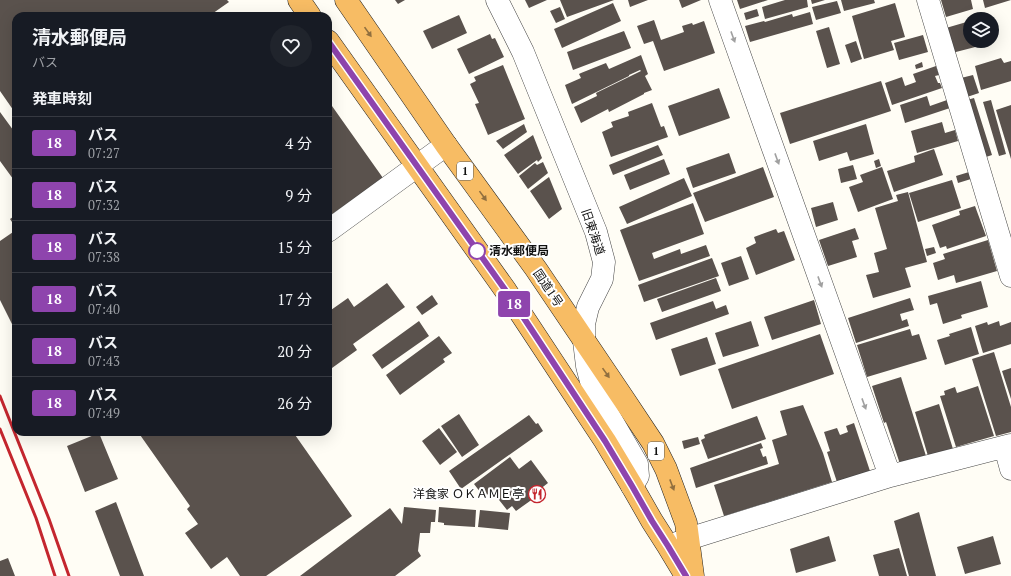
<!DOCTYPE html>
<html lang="ja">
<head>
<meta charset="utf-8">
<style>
  :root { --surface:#171b24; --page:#20242c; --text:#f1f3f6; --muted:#9ea1a6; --line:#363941 }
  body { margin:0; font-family:"PT Serif","Noto Sans JP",serif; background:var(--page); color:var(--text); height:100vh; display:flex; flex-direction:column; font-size:15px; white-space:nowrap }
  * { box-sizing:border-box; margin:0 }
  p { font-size:13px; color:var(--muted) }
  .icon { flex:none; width:22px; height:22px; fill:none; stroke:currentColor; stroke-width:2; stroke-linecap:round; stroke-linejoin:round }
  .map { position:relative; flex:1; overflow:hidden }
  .sheet { position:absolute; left:12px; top:12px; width:320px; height:424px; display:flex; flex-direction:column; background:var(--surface); border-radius:12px; box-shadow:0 4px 16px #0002 }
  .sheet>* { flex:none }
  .badge { padding:0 8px; border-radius:3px; font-size:14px; line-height:26px }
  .controls { position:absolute; left:963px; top:12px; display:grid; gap:8px }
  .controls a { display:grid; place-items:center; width:36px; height:36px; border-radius:50%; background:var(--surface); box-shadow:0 4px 16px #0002; font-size:20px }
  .map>.badge { position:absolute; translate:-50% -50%; box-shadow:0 0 0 2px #fff }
  h2 { padding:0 20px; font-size:15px; line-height:36px }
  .round { display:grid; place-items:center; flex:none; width:42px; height:42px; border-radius:21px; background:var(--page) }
  .headline { display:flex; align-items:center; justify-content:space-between; height:68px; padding:0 20px }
  h1 { font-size:19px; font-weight:700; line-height:30px }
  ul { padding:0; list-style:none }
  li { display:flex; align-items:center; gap:12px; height:52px; padding:0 20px; border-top:1px solid var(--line) }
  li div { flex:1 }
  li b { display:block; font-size:15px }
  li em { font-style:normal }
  li .badge { min-width:44px; font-weight:700; text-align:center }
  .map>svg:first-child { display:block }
  .building { fill:#5a524d }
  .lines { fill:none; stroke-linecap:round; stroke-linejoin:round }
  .minor-casing { stroke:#444; stroke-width:23 }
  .tertiary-casing { stroke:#444; stroke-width:23 }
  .trunk-casing { stroke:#222; stroke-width:23 }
  .minor { stroke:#fff; stroke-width:22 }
  .tertiary { stroke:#fff; stroke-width:22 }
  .trunk { stroke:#f7bc64; stroke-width:22 }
  .rail { stroke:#c4262e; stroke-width:3 }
  .oneway { fill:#906f3f }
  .oneway2 { fill:#a0a0a0 }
  .line-casing { stroke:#fff; stroke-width:9 }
  .line { stroke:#8e44ad; stroke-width:6 }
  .stop-dot { fill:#fff; stroke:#8e44ad; stroke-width:2 }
  .labels { text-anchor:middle; stroke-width:4; stroke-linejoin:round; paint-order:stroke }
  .shield { fill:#fff; stroke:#585858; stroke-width:1 }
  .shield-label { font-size:11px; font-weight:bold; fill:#111 }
  .street-label { font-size:12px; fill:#111; stroke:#fff }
  .stop-label { font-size:12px; font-weight:bold; fill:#111; stroke:#fff; text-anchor:start }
  .poi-label { font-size:12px; fill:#111; stroke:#fff; text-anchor:end }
</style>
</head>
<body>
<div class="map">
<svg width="1011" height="576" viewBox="0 0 1011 576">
  <rect width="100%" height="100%" fill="#fffdf5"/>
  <!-- building -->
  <path class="building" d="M0,0H227L229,2L209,16H16V114L0,91Z
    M395,0H405L398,4Z
    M525,0H547L529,8Z
    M560,0H614L567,17Z
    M628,0H648L630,7Z
    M679,0H701L682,8Z
    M737,0H768L740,9Z
    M785,0H807L808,7L765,19L762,7Z
    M811,0H825L812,4Z
    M841,0H874L875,3L844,11Z
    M941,0H971L973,9L946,17Z
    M983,0H1011L985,8Z
    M837,1L841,13L816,20L812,7Z
    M613,3L621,21L562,48L554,29Z
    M895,3L905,37L891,41L894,50L864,59L852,16Z
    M560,7L565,19L556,23L550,11Z
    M757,9L759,16L746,20L744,13Z
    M810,12L813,24L750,42L745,26L764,21L765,22L792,14L793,17Z
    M459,15L467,33L432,49L423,31Z
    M654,20L661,40L684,32L682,26L692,23L693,25L704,21L715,53L664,71L653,41L644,44L637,26Z
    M970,21V41H982L983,45L952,53L946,28Z
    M829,27L840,64L827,68L816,31Z
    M624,31L631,48L573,70L567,52Z
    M490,34L492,39L495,38L504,57L469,74L457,49Z
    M923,35L928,52L899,60L894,43Z
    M856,41L862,59L851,63L845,45Z
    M641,55L648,74L645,76L652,90L644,93V94L609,112L608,109L581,123L574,107L597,96L596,93L641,71L640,70L629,75V76L572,104L565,85L581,78L579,74L581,73L606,63L609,69Z
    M1001,58L1004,63L1011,61V81L981,90L975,66Z
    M922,62L923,67L916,69L915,65Z
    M503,65L525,119L488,135L475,104L479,103L470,84L476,81L474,77Z
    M936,66L939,75L935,76L938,83H940L942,88L892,105L885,83L902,77L905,86L916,82L913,74Z
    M973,75L979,93L967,97L961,78Z
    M881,81L891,111L790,144L780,113Z
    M719,88L730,118L679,136L668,106Z
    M927,96L930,106L947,100L950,108L905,123L900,105Z
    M974,98L992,155L983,158L967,100Z
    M991,100L1006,154L999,156L983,102Z
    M652,103L661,127L664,126L668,137L611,157L602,132L613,127L611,122L629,116L628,112Z
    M1011,105V159L996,110Z
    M332,106L383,178L328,217V109Z
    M0,112L16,134V183L0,161Z
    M942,122L945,133L955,130L958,141L917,153L911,131Z
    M524,124L527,132L503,149L496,141Z
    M866,124L874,154L850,161L847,152L819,161L813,141Z
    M533,135L542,158L538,162L537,160L518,174L504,155Z
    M658,145L663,155L613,175L609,165Z
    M934,149L943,175L894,192L887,171L915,162L914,156Z
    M729,153L736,173L693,188L686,168Z
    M664,159L670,174L630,190L624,175Z
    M879,159L881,166L876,168L874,161Z
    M543,162L548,173L528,189L519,176L535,163L537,165Z
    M853,165L857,179L841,183L838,169Z
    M763,167L774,197L705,222L693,193Z
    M882,167L893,199L858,212L849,187L863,182L860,175Z
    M969,172L971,179L958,183L956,176Z
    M549,177L562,209L549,219L530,191Z
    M684,178L692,196L627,224L619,207Z
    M952,180L961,208L918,222L909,193Z
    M908,192L927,262L905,268L911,287L873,298L866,275L879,272L874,253L887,249L875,208L898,201L896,195Z
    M833,202L838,220L816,227L811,208Z
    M693,203L704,234L652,253L654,259L680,249L681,254L706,245L710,256L639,281L620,230Z
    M975,206L986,236L947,249L946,246L940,248L932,225L960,215L959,211Z
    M16,215V228L10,219Z
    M855,228L859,239L852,241L857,257L828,266L819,240Z
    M776,229L778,233L784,231L795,260L756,275L746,248L756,243L754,237Z
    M16,230V332L0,300V241Z
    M988,240L997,271L956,283L954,275L938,280L933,263L945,259L943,254Z
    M934,247L936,253L927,256L925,249Z
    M741,256L749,279L729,286L721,263Z
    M712,258L719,276L644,302L638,285Z
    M716,278L721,291L662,312L657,299Z
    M981,281L988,307L961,315L962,318L943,324L937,303L930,305L928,296Z
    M387,283L405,307L353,344L357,350L332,368L328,362V307L331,310L348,298L354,307Z
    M432,295L438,304L422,315L416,307Z
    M910,298L914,310L900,314L902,321L907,319L909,326L856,343L848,318Z
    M814,300L821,324L772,340L764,317Z
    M713,301L716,309L726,305L729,314L656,340L650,323Z
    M419,321L429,336L382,369L372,355Z
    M751,321L759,346L723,357L715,333Z
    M999,321L1000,326L1011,322V344L983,353L975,326L987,322L988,325Z
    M971,327L979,354L945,365L937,340L950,336L949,334Z
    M910,329L912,336L919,334L927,359L867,377L857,345Z
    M820,334L834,374L732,409L718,369Z
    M439,336L452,353L443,359L445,362L400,395L386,375Z
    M707,337L716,364L680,376L671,349Z
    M994,352L1011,407V432L996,436L972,359Z
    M1011,368V399L1002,371Z
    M901,377L926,456L900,464L886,422L884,423L872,386Z
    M978,386L994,436L956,447L940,396L945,395L944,391L955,387L957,393Z
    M939,404L953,449L928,456L915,412Z
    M803,405L823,453L832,482L724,516L714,485L779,464L772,440L787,435L780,411Z
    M459,414L479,445L462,457L441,426Z
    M529,415L536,424L538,423L543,431L461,489L449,471Z
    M757,416L766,439L708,459L701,440L705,438L704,435Z
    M854,423L870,471L837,482L827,452L830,451L824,432L837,428L840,435L848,432L846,426Z
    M439,428L457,452L440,465L422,441Z
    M138,432H293L352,516L266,576H240L227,557L211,569L185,533L198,524L187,509L190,506Z
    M99,433L118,479L85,492L67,446Z
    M698,437L700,444L684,449L682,441Z
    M761,443L763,448L760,449L763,457L766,456L768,464L696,488L690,468Z
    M510,457L519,469L531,460L548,483L535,493L537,496L516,511L512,506L507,510L492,491L484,497L474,484Z
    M116,502L144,576H120L95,511Z
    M404,507L436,510L435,522H431L430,533H420L418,551L421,556L395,576H300L390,508L402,524Z
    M439,507L476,510L475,527L444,525V523L438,522Z
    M480,510L510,513L508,530L478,527Z
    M919,512L936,576H909L894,521Z
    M829,536L836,561L796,573L790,549Z
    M993,536L1001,564L965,574L957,547Z
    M899,548L907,576H879L873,555Z
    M8,558L15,576H0V561Z"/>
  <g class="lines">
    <!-- minor casing -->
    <g class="minor-casing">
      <path id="minor" d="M720,0L890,476
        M928,0L1011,276
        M328,231L446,145
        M1005,447L1011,469
        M671,545L688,539L890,476L1011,445"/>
    </g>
    <!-- tertiary casing -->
    <g class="tertiary-casing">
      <path id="tertiary" d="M497,0L523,52L596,232L604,262L602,279L588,307L584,324V341L587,366L592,385L601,402L637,464L638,476L632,486"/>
    </g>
    <!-- trunk casing -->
    <g class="trunk-casing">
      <path id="trunk" d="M299,0L310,16
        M346,0L446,145L536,269L625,401L653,443L666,469L686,523L693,576
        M328,41L506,291L605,441L632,486L652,521L668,546L686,576"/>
    </g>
    <!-- minor -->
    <use href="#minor" class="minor"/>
    <!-- tertiary -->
    <use href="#tertiary" class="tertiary"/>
    <!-- trunk -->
    <use href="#trunk" class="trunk"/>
    <!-- rail -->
    <path class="rail" d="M0,396L49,519L69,576
      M0,429L36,518L55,576"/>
  </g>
  <!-- one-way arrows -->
  <defs><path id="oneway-solid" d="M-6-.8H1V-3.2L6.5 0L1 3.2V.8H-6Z"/></defs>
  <g class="oneway">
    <use href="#oneway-solid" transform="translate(368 32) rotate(55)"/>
    <use href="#oneway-solid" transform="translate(483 196) rotate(54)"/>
    <use href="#oneway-solid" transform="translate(606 373) rotate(55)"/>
    <use href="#oneway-solid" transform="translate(672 485) rotate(69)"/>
  </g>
  <g class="oneway2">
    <use href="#oneway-solid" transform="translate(733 37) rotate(70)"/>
    <use href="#oneway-solid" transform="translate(777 159) rotate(70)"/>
    <use href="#oneway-solid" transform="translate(820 282) rotate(70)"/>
    <use href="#oneway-solid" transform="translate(864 404) rotate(70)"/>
  </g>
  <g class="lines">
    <!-- line casing -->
    <g class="line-casing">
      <path id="line" d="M328,41L506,291L605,441L632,486L652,521L668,546L686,576"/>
    </g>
    <!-- line -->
    <use href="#line" class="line"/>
  </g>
  <!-- icons -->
  <defs>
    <g id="restaurant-ring" transform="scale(0.9)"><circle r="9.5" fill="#fff" stroke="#c4262e" stroke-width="1.5"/><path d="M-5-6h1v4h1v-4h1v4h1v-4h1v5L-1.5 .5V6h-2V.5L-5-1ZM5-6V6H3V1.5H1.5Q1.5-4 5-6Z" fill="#c4262e"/></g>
  </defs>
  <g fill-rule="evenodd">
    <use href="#restaurant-ring" x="537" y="494"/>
  </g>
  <!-- markers -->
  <circle class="stop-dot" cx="477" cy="251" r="8"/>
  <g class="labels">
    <!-- shield labels -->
    <g class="shield">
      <rect x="457" y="162" width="16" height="18" rx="3"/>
      <rect x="648" y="442" width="16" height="18" rx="3"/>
    </g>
    <g class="shield-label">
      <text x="465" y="175">1</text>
      <text x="656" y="455">1</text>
    </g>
    <!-- street labels -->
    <g class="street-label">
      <text transform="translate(593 232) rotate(71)" y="4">旧東海道</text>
      <text transform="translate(548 288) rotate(56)" y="4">国道1号</text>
    </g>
    <!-- stop labels -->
    <g class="stop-label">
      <text x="489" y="255">清水郵便局</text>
    </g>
    <!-- poi labels -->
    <g class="poi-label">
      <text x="524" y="498">洋食家 ＯＫＡＭＥ亭</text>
    </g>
  </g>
</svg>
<div class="controls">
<a><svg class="icon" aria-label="layers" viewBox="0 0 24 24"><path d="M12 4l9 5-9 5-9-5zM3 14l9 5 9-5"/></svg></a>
</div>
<b class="badge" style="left:514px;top:304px;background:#8e44ad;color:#fff">18</b>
<section class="sheet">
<div class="headline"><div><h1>清水郵便局</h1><p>バス</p></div><a class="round"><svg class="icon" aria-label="heart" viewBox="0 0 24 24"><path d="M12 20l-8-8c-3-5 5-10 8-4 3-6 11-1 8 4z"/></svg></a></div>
<h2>発車時刻</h2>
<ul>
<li><span class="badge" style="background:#8e44ad;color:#fff">18</span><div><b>バス</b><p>07:27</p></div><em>4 分</em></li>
<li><span class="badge" style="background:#8e44ad;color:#fff">18</span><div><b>バス</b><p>07:32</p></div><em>9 分</em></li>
<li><span class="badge" style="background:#8e44ad;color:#fff">18</span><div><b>バス</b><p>07:38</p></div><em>15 分</em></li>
<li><span class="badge" style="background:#8e44ad;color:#fff">18</span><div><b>バス</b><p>07:40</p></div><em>17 分</em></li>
<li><span class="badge" style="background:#8e44ad;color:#fff">18</span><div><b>バス</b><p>07:43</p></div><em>20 分</em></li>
<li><span class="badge" style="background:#8e44ad;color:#fff">18</span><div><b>バス</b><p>07:49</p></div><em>26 分</em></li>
</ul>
</section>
</div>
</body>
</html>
